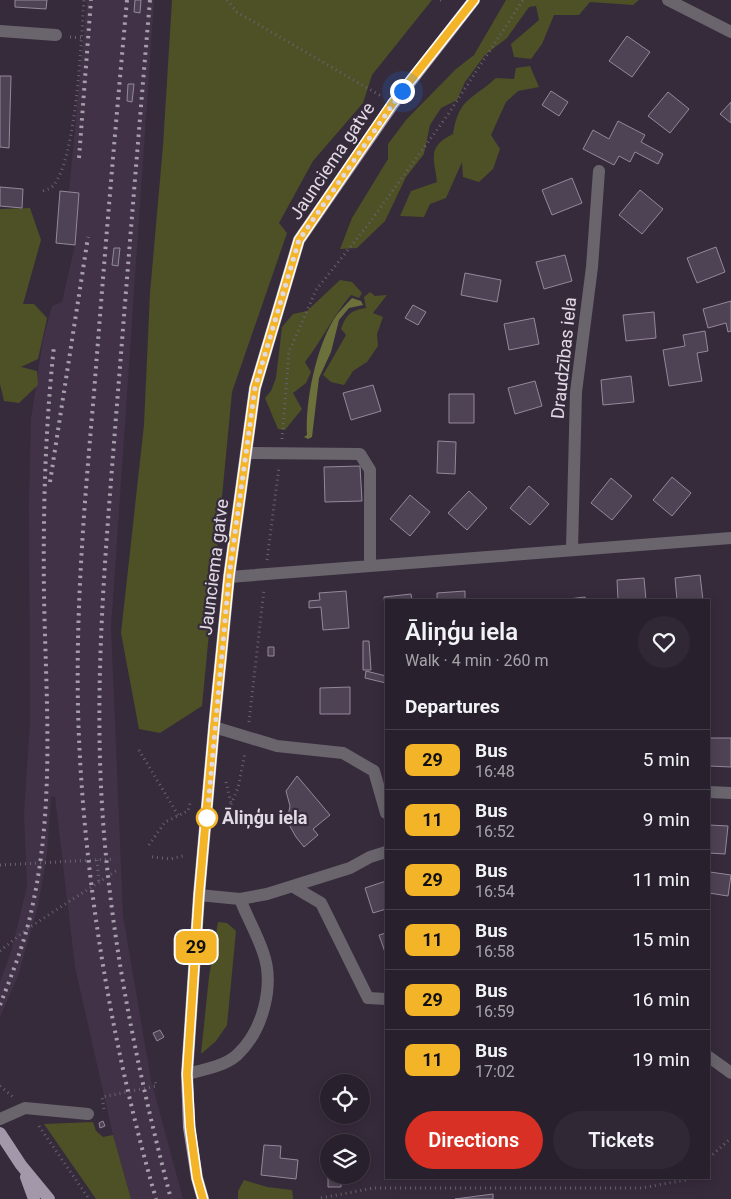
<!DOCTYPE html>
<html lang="en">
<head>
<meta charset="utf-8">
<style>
  :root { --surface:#28202c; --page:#302834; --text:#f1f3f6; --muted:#a5a3a9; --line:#443e48; --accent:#d93025 }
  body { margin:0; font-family:Roboto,sans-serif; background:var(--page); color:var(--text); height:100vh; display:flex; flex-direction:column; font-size:19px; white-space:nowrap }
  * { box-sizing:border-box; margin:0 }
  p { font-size:16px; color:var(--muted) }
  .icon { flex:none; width:28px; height:28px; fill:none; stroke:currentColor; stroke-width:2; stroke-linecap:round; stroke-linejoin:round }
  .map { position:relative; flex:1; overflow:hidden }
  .details { position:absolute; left:385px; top:599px; width:325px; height:580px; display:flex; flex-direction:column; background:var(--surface); border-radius:0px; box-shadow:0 2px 12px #0003,0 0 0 1px var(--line) }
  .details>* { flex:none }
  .badge { padding:0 10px; border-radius:8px; font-size:18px; line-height:32px }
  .tools { position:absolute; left:320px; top:1074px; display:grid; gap:10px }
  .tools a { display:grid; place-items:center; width:50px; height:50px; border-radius:50%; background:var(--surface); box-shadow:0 2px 12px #0003,0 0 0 1px var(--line); font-size:25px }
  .you { position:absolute; width:25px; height:25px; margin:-12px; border:4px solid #fff; border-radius:50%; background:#1a73e8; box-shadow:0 0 0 8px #1a73e833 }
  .map>.badge { position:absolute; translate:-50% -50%; box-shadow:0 0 0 2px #fff }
  h2 { padding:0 20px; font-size:19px; line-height:45px }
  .round { display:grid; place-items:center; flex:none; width:52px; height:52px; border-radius:26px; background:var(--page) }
  .headline { display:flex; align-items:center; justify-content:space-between; height:85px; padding:0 20px }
  h1 { font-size:24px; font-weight:600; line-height:38px }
  .action { display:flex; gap:10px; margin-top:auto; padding:10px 20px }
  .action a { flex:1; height:58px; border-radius:30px; background:var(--accent); color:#fff; font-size:20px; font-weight:600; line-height:58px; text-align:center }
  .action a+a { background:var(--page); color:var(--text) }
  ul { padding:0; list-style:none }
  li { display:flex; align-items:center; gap:15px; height:60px; padding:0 20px; border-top:1px solid var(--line) }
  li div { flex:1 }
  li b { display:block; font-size:19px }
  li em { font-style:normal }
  li .badge { min-width:55px; font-weight:700; text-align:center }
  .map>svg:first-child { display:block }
  .built { fill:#413248 }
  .green { fill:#4d5125 }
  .water { fill:#6c713c }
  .building { fill:#4e4354; stroke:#94889b }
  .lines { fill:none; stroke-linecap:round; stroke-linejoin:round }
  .path { stroke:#6b616f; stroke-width:3; stroke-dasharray:1 4; stroke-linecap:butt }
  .minor { stroke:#6a656d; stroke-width:12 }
  .major { stroke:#a398a9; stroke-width:12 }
  .rail { stroke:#a69eaa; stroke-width:4; stroke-dasharray:2.5 5; stroke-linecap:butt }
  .line-casing { stroke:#fff; stroke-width:11 }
  .line { stroke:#f4b427; stroke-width:8 }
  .walk { stroke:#e0dae4; stroke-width:5; stroke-dasharray:0 9 }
  .stop-dot { fill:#fff; stroke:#f4b427; stroke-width:2.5 }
  .labels { text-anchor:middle; stroke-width:4.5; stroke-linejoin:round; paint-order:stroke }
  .street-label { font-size:18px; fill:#e0dae4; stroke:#362b3b }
  .stop-label { font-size:18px; font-weight:bold; fill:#e0dae4; stroke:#362b3b; text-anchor:start }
</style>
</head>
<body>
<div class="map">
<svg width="731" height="1199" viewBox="0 0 731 1199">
  <rect width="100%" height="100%" fill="#362b3b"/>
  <!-- built -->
  <path class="built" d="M87,0H154L111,628L123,916L151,1080L183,1199H131L113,1135L75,967L55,796L51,797L47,854L38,906L18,976L0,1017V982L12,949L27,886L24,813L30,724L29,501L31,419L43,339L52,306L62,302L75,245L79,193L69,192Z"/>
  <!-- green -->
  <path class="green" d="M172,0H432L372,75L363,103L313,161L279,223L287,233L232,392L202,706L160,733L139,729L121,633L144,425L150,293L163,146Z
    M506,0H639L633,5L590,2L579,15H554L542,44L531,59L514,57L511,44L539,20L536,6L529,7L507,38L485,55L465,82L457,100L441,108L430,125L424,154L406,177L385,221L357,248L340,249L352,218L388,159V144L406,120L456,69L474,55Z
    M530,66L539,87L518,91L506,102L491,135L500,149L493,169L479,182L463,177L462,162L446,198L430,204L424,217L400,216L411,191L437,182C434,157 427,147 453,134C459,97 472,100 496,78L514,79L516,68Z
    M30,208L41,240L23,304H34L47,318L38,359L21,367L37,371L38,385L19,403L4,401L0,384V209Z
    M340,280L352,282L362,293L359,298L351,295C333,316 322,340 305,362L311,372L306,383L293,393L302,409L285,430L278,429L265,398L271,391L276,378L282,327L293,314L307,311Z
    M370,292L375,296L387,295L373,313L383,317L377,334L378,346L367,362L353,371L344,385L331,382L323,375L346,335L341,329C346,315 351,310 366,308L364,297Z
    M218,922L227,923L236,931L227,1025L216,1041L201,1054L209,977Z
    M93,1122L96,1131L103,1137L113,1135L131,1199H96L44,1124Z
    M244,1180L267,1187L292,1190L293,1199H238V1191Z"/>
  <!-- water -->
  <path class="water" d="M352,298L361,301L363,305L349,308L339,320L331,352L319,378L312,437L308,439L304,437L307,435C305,402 316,348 334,319C339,311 346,305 352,298Z"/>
  <!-- building -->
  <path class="building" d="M15,0H47L46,9L15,7Z
    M135,0H141L140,13L134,12Z
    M627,36L650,52L632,77L609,61Z
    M0,76H11L9,148L0,147Z
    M128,84H134L132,102L127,101Z
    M551,91L568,102L559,116L542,105Z
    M668,92L689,109L670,133L648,116Z
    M731,102V123L720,114Z
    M618,121L645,135L641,142L663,154L658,164L635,152L630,162L619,156L614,165L583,149L593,130L609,139Z
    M572,178L582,203L552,215L542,190Z
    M0,187L23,189L22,208L0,206Z
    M640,190L663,209L642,234L619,215Z
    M60,191L79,193L75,245L56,243Z
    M716,247L725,272L697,283L687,258Z
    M114,248H120L118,266L112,265Z
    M565,255L572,281L544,289L536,262Z
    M465,273L501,280L497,302L461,295Z
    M731,301V331L728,332L726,323L708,328L703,309Z
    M413,305L426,312L418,325L405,318Z
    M654,312L656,338L626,341L623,315Z
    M534,318L539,344L509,350L504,324Z
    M705,331L708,351L697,353L702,381L669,386L663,350L685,346L683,335Z
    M631,376L634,402L603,405L601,380Z
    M535,381L542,406L515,414L508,388Z
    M373,385L381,411L351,420L343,393Z
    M449,394H474V423H449Z
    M438,441L456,442L455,474L437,473Z
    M360,466L362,501L325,502L324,467Z
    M672,477L691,493L672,516L653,500Z
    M611,478L632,496L612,520L591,503Z
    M529,486L549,504L530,525L510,508Z
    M469,491L487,508L467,530L448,513Z
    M410,495L430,512L410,536L390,519Z
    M700,575L703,600H677L675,578Z
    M644,578L646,600H618L617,580Z
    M346,591L349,628L323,630L321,607L309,608V601L320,600L319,593Z
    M465,591V600H437V593Z
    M411,594L412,600H386V616L384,597Z
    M585,597L586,600H560Z
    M363,641H369L371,670H363Z
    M268,647H274V656H268Z
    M366,671L386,676V683L365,678Z
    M350,687V714H320V688Z
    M709,738H731V767L709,766Z
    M297,776L330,815L313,829L318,835L304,847L296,837L287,821L290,806L286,791Z
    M709,825L728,826L725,854L709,853Z
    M710,872L731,875L728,896L709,893Z
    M386,881V909L373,913L365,888Z
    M386,933V955L379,935Z
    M160,1030L164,1037L157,1041L153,1033Z
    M103,1121L105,1126L100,1128L99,1123Z
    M264,1145L281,1146L280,1158L298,1160L296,1179L261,1175Z
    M328,1162L329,1175H341V1187H328Z
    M493,1194V1199H455Z"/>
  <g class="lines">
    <!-- path -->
    <path class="path" d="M227,0L237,12L381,96
      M440,0H441
      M70,37L82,38
      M43,191C47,189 50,189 53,186C77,158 81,39 84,0
      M282,439L289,352L316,290L367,226L447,116L523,0
      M267,560L279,467
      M249,722L264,589
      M139,750L178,815
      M226,782L231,803
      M229,809L238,788L245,753
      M149,845L165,822L188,811L190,803
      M152,857L171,859L186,855
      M97,860L99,882
      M0,865L115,859
      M0,951L27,929L116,871
      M0,1086L13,1097
      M104,1109L102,1097L156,1086L155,1081H157
      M39,1126L89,1199
      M709,1158L731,1138
      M321,1198L374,1188H642L685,1180L688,1178"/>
    <!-- minor -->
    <path class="minor" d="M668,0L731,32
      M0,31L56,35
      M246,453L360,454L370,470V566
      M572,549L576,392L592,267L599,171
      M229,577L731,538
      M214,727L277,746L343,753L374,771L386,813
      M709,792L731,793
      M292,886L321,903L368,998L386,999
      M199,895L240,899L267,894L350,868L370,857L386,852
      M709,1057L731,1073
      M187,1074C203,1070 225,1066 237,1055C263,1031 275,985 263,952C257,934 247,917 240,899
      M0,1119L25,1108L88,1114"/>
    <!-- major -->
    <path class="major" d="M0,1133L21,1165L49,1199
      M26,1177L34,1199
      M203,1199L197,1178L189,1127L187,1074L199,895L214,727L229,577L255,388L299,240L393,104L474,0"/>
    <!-- rail -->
    <path class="rail" d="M127,0C115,131 104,262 94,393C84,508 74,623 79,739C86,894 113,1050 156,1199
      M150,0C138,139 127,278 116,417C106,546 94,676 102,805C110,938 137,1070 171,1199
      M79,158L91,0
      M50,482L88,237
      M0,1005C12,974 25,942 32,908C55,805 46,700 44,596C43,512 45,430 54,346"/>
  </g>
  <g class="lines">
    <!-- line casing -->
    <g class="line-casing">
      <path id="line" d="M203,1199L197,1178L190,1127L187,1074L199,895L214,727L229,577L255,388L299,240L392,104L474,0"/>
    </g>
    <!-- line -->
    <use href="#line" class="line"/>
    <!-- walk -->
    <path class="walk" d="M207,818L229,577L255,388L299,240L402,91"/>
  </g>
  <!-- markers -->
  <circle class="stop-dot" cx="207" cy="818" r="10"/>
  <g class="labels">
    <!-- street labels -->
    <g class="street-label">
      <text transform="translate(332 161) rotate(-56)" y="6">Jaunciema gatve</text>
      <text transform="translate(564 358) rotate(-84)" y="6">Draudzības iela</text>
      <text transform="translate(214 567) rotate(-83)" y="6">Jaunciema gatve</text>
    </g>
    <!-- stop labels -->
    <g class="stop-label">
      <text x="222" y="824">Āliņģu iela</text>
    </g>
  </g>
</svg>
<div class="tools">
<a><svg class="icon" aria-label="locate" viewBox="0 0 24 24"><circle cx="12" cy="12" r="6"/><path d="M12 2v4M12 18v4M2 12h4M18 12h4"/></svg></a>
<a><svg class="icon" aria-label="layers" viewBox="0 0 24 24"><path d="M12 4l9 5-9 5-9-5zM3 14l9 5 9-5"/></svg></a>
</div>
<div class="you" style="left:402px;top:91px"></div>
<b class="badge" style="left:196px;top:947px;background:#f4b427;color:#111">29</b>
<section class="details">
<div class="headline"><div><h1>Āliņģu iela</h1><p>Walk · 4 min · 260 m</p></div><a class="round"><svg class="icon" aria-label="heart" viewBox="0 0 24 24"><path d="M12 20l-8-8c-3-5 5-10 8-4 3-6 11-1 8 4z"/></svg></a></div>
<h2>Departures</h2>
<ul>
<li><span class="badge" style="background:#f4b427;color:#111">29</span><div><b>Bus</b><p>16:48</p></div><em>5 min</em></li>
<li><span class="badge" style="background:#f4b427;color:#111">11</span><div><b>Bus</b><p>16:52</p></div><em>9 min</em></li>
<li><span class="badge" style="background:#f4b427;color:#111">29</span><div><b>Bus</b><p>16:54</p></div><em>11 min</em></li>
<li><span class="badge" style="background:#f4b427;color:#111">11</span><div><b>Bus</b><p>16:58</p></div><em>15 min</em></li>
<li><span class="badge" style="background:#f4b427;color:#111">29</span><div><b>Bus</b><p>16:59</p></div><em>16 min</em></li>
<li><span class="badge" style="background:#f4b427;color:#111">11</span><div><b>Bus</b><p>17:02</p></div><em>19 min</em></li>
</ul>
<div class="action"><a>Directions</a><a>Tickets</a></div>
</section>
</div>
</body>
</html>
